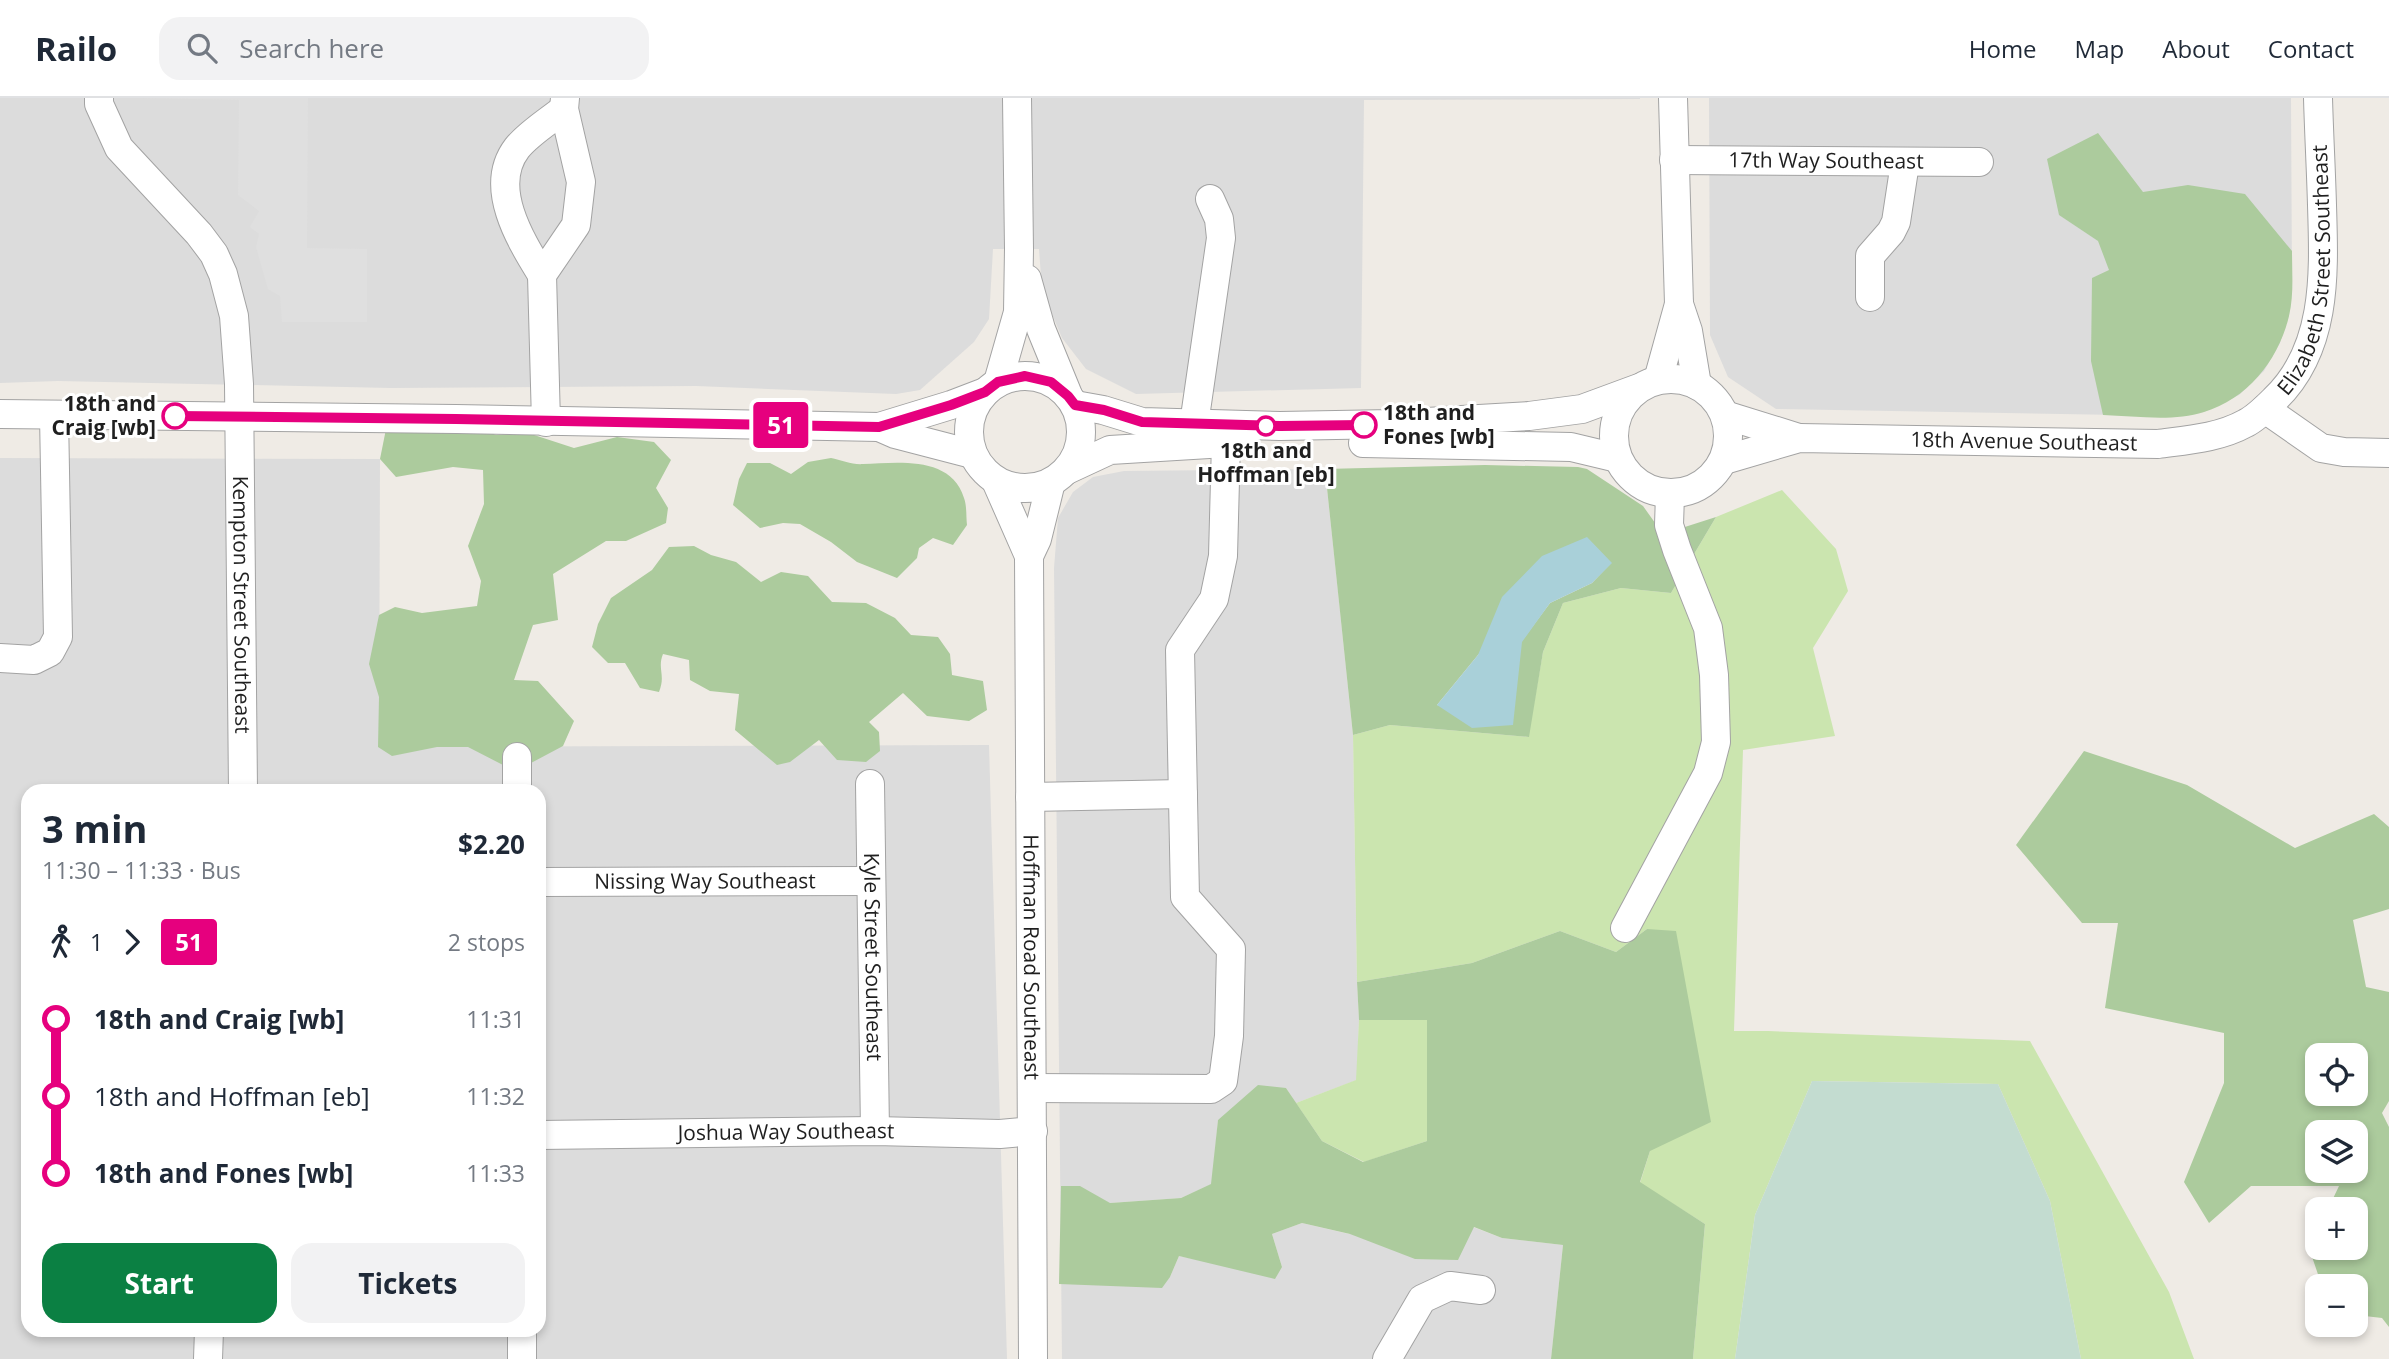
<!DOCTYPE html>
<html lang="en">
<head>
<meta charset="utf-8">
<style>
  :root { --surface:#fff; --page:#f2f2f3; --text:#1f2937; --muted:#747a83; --line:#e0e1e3; --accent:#0b8043 }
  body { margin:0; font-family:"Open Sans",sans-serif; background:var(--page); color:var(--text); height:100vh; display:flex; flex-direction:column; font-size:26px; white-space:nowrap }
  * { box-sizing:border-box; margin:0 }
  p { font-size:23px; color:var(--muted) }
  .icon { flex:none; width:38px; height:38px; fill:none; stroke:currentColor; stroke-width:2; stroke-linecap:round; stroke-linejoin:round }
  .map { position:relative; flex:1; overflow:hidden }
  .side { position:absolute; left:21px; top:686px; width:525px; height:553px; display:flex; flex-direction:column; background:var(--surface); border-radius:21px; box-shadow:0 4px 10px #0003 }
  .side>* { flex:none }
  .badge { padding:0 14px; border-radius:5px; font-size:24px; line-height:46px }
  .tools { position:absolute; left:2305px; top:945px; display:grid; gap:14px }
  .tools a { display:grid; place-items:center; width:63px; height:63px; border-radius:14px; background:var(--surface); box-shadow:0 4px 10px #0003; font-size:35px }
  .map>.badge { position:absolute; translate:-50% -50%; box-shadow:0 0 0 4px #fff }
  .legs { display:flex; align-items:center; gap:10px; height:77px; padding:0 21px; font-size:23px }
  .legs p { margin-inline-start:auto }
  .head { display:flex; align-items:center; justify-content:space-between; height:119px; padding:0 21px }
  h1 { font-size:38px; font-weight:700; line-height:52px }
  .primary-button { display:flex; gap:14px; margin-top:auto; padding:14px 21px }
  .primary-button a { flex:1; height:80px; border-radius:21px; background:var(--accent); color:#fff; font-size:28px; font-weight:700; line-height:80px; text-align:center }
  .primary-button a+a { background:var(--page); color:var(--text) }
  ul { padding:0 21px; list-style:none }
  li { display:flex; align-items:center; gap:24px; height:77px; font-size:26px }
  li i { display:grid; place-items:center; width:10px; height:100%; margin:0 9px; background:currentColor }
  li i::after { content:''; width:18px; height:18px; margin:-9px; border:5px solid; border-radius:50%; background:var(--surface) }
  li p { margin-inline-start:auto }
  li:first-child i { background:linear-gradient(#0000 50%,currentColor 0) }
  li:last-child i { background:linear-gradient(currentColor 50%,#0000 0) }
  header { display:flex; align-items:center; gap:42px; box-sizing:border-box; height:98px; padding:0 35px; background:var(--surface); border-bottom:2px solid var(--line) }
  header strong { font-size:33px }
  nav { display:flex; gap:38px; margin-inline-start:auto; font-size:24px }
  .search { width:490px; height:63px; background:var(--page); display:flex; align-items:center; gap:18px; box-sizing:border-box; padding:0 24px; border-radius:21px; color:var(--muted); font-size:26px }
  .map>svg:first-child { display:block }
  .residential { fill:#dcdcdc; fill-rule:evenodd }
  .grass { fill:#cbe5af }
  .forest { fill:#accb9d; fill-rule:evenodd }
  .wetland { fill:#c3dcd0 }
  .parking { fill:#dfdfdf }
  .water { fill:#a9d0d9 }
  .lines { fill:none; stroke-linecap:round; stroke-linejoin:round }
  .minor-casing { stroke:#a3a3a3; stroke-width:30 }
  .minor { stroke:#fff; stroke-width:28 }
  .line-1-casing { stroke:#fff; stroke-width:16 }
  .line-1 { stroke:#e6007e; stroke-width:10 }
  .stop-1-dot { fill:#fff; stroke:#e6007e; stroke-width:3.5 }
  .labels { text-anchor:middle; stroke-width:6; stroke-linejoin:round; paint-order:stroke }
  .street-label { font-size:21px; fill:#1f1f1f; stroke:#fff }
  .stop-label { font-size:21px; font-weight:bold; fill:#1f1f1f; stroke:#fff; text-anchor:end }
</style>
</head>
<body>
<header>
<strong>Railo</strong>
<div class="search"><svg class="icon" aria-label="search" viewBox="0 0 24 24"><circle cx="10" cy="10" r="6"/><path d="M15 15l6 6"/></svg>Search here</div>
<nav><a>Home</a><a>Map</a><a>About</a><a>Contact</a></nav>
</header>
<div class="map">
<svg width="2389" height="1261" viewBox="0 0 2389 1261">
  <rect width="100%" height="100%" fill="#efebe5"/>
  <!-- residential -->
  <path class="residential" d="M0,0H1640V1L1364,2L1361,290L1136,296L1086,271L1062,240L1042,192L1039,151H993L989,221L974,244L920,292L896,296L696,288L391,290L58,283L0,285Z
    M1709,0H2291L2292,190L2289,217L2280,245L2264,273L2239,297L2204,314L2178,318L1776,311L1728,279L1710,237Z
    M0,360L380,361L379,649L989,647L1007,1261H0ZM28,693H539V1232H28Z
    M1325,371L1353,637L1357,884L1359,922L1357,982L1296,1005L1286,990L1218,1022L1212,1086L1181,1100L1110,1105L1170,1179L1179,1158L1209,1164L1282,1169L1272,1136L1302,1125L1349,1136L1473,1129L1502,1140L1563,1147L1551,1261H1062L1054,470L1058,420L1073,394L1093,379L1124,373Z"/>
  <!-- grass -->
  <path class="grass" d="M1782,392L1836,451L1848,493L1813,550L1835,638L1743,652L1734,933H1768L2030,943L2169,1194L2194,1261H2081L2050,1103L1998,986L1812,983L1755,1117L1735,1261H1693L1705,1126L1640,1085L1650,1053L1647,831L1616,854L1560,833L1472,865L1357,884L1353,637L1390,627L1528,639L1543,554L1563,505L1621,490L1671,495L1716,419Z
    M1427,921V1043L1364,1064L1322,1043L1296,1005L1356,982L1359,922Z"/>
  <!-- forest -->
  <path class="forest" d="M2098,35L2143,94L2188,87L2245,96L2292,153C2292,175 2294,197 2289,218C2279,261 2248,301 2204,314C2173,324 2135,318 2103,317L2091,263L2092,180L2109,172L2098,143L2059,117L2047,61Z
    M388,321H456L496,337L528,335L574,350L617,339L654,344L671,362L656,390L668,410L666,425L626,443H606L553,476L558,522L533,527L514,582L538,583L574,623L563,648L531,665L523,661L503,667L468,649H437L392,658L378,649L379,599L369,566L379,517L395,509L422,515L477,508L481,483L468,448L484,406L483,372L453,369L396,379L380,361Z
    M831,360C841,362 853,367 863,366C897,365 951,357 964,400C967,408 966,419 967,427L953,447L933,440L919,450L917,460L897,480L857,464L831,444L800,426L783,425L760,430L733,407L739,381L747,365H770L791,376L808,364Z
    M1485,367L1578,369L1587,371L1643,408L1663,436L1716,419L1671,495L1621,490L1563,505L1543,554L1529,639L1390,627L1353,637L1325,371ZM1587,440L1611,465L1592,485L1550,505L1521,544L1512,627L1437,607L1478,557Z
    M694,448L711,457L736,464L761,484L781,474L808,478L832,504L866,505L895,520L911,537L938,539L950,556L952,577L983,583L987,612L969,623L927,618L903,595L869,624L879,634L880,653L866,664L837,662L819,642L790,664L777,667L735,632L739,596L710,593L690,582L689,562L663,556C657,571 666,577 659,594L640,590L625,565H608L592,549L598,526L611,500L652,472L669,449Z
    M2084,653L2187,687L2295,750L2374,716L2389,729V811L2353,822L2366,889L2389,894V1003L2382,1015L2389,1029V1229L2382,1220L2356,1217V1188H2322L2309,1150L2317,1133V1150H2356V1111H2328L2339,1088H2251L2209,1125L2184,1084L2224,985V935L2105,910L2118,825H2082L2016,747ZM2356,957V996H2317V957ZM2317,1034H2356V1073H2317Z
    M1647,831L1676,833L1711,1024L1650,1053L1640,1084L1705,1126L1693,1261H1551L1563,1147L1502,1140L1474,1129L1458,1162L1415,1161L1350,1136L1302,1125L1272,1136L1282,1169L1275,1181L1179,1158L1170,1179L1162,1190L1059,1186L1061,1088H1080L1110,1105L1181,1100L1211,1086L1218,1022L1258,987L1286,990L1322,1043L1363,1064L1427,1043V922H1359L1357,884L1472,865L1560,833L1616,854Z"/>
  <!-- wetland -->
  <path class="wetland" d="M1812,983L1998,986L2050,1103L2081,1261H1735L1755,1117Z"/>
  <!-- parking -->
  <path class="parking" d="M142,0H308L307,150L367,151V224H282L280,198L268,191L256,149L259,136L250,129L259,113L238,97L239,2Z"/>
  <!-- water -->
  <path class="water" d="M1587,439L1612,465L1592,485L1550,505L1522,544L1513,627L1472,630L1437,607L1478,557L1502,499L1542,458Z"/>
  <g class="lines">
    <!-- minor casing -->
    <g class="minor-casing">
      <g id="minor">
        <path id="s1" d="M99,0V6L119,50L199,136L214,156L223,176L234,218L239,286L243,693"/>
        <path d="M1673,0L1679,206L1688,233L1697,287"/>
        <path id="s2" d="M1674,62L1979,64"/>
        <path d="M542,177C521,143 487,89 517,50C529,35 549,23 564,11"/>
        <path d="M1027,181L1041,231L1068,297"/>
        <path d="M1870,199V158L1891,134L1896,124L1905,65"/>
        <circle cx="1025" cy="334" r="56"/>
        <circle cx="1671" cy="338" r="57"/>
        <path d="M1658,282L1679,206"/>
        <path d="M998,284L1018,214L1019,151L1017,0"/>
        <path d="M1075,307L1103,312L1142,324L1280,328L1392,326L1529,318L1582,311L1639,290"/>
        <path d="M2265,311L2321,350L2344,354L2389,355"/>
        <path d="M0,316L456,321L879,329L951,307L985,294"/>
        <path d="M1725,317L1799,340"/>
        <path d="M546,324L542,177L576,127L581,84L564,11L565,0"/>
        <path d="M1194,326L1221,140L1219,121L1210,101"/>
        <path d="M879,329L895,336L972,356"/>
        <path d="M1363,345L1571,349L1617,360"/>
        <path id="s3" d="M1724,362L1799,340L2158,346C2188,342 2219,340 2246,325C2256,320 2266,310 2274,302C2328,251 2324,174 2322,107C2321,71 2319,36 2318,0"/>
        <path d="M1067,372L1110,352L1242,344"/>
        <path id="s4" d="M996,383L1029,458L1033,1261"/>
        <path d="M1029,458L1037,441L1051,384"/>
        <path d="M0,560L34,562L50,554L58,539L54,317"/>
        <path d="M517,659V693"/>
        <path id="s5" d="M870,686L875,1033"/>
        <path d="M1030,699L1183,696"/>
        <path id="s6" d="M539,784L871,783"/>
        <path d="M1625,830L1708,675L1716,644L1714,577L1708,530L1677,452L1669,427L1670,397"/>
        <path d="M1032,990L1211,991L1223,983L1229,938L1231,851L1185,799L1180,552L1214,501L1223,458L1226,344"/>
        <path id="s7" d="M539,1037L875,1033L1000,1036L1033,1033"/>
        <path d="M522,1232V1261"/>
        <path d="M208,1261L209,1232"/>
        <path d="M1387,1261L1422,1201L1450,1188L1481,1192"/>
      </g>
    </g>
    <!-- minor -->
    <use href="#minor" class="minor"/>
  </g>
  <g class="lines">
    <!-- line-1 casing -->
    <g class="line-1-casing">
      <path id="line-1" d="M175,318L456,321L879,329L951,307L985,294L998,284L1025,278L1051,284L1068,298L1075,307L1104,312L1142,324L1280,328L1364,327"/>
    </g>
    <!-- line-1 -->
    <use href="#line-1" class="line-1"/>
  </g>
  <!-- markers -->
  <g class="stop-1-dot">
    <circle cx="175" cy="318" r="12"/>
    <circle cx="1364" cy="327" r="12"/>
    <circle cx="1266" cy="328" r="9"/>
  </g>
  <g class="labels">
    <!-- street labels -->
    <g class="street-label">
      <text dy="7" stroke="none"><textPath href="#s2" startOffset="152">17th Way Southeast</textPath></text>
      <text dy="7" stroke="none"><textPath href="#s3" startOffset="704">Elizabeth Street Southeast</textPath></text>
      <text dy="7" stroke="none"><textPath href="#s3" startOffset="303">18th Avenue Southeast</textPath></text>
      <text dy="7" stroke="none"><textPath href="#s1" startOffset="551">Kempton Street Southeast</textPath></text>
      <text dy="7" stroke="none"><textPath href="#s6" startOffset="166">Nissing Way Southeast</textPath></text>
      <text dy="7" stroke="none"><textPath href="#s5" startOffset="173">Kyle Street Southeast</textPath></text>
      <text dy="7" stroke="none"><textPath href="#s4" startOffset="483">Hoffman Road Southeast</textPath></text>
      <text dy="7" stroke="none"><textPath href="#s7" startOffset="247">Joshua Way Southeast</textPath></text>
    </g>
    <!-- stop labels -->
    <g class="stop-label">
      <text x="156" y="313">18th and<tspan x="156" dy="24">Craig [wb]</tspan></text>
      <text x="1383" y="322" text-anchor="start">18th and<tspan x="1383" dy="24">Fones [wb]</tspan></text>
      <text x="1266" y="360" text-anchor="middle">18th and<tspan x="1266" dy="24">Hoffman [eb]</tspan></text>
    </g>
  </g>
</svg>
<div class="tools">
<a><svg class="icon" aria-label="locate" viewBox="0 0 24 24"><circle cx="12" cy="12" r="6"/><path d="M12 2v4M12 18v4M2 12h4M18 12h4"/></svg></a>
<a><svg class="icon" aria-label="layers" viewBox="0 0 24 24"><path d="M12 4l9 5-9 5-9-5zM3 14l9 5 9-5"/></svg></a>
<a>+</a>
<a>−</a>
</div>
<b class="badge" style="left:781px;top:327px;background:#e6007e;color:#fff">51</b>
<section class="side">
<div class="head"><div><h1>3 min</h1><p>11:30 – 11:33 · Bus</p></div><b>$2.20</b></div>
<div class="legs"><svg class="icon" aria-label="walk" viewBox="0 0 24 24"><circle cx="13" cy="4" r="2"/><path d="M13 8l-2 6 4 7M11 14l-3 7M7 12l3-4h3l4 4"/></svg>1<svg class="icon" aria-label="forward" viewBox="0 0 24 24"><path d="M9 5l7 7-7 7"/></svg><b class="badge" style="background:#e6007e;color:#fff">51</b><p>2 stops</p></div>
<ul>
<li><i style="color:#e6007e"></i><b>18th and Craig [wb]</b><p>11:31</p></li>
<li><i style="color:#e6007e"></i><span>18th and Hoffman [eb]</span><p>11:32</p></li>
<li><i style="color:#e6007e"></i><b>18th and Fones [wb]</b><p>11:33</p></li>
</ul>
<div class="primary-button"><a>Start</a><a>Tickets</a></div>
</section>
</div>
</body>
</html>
